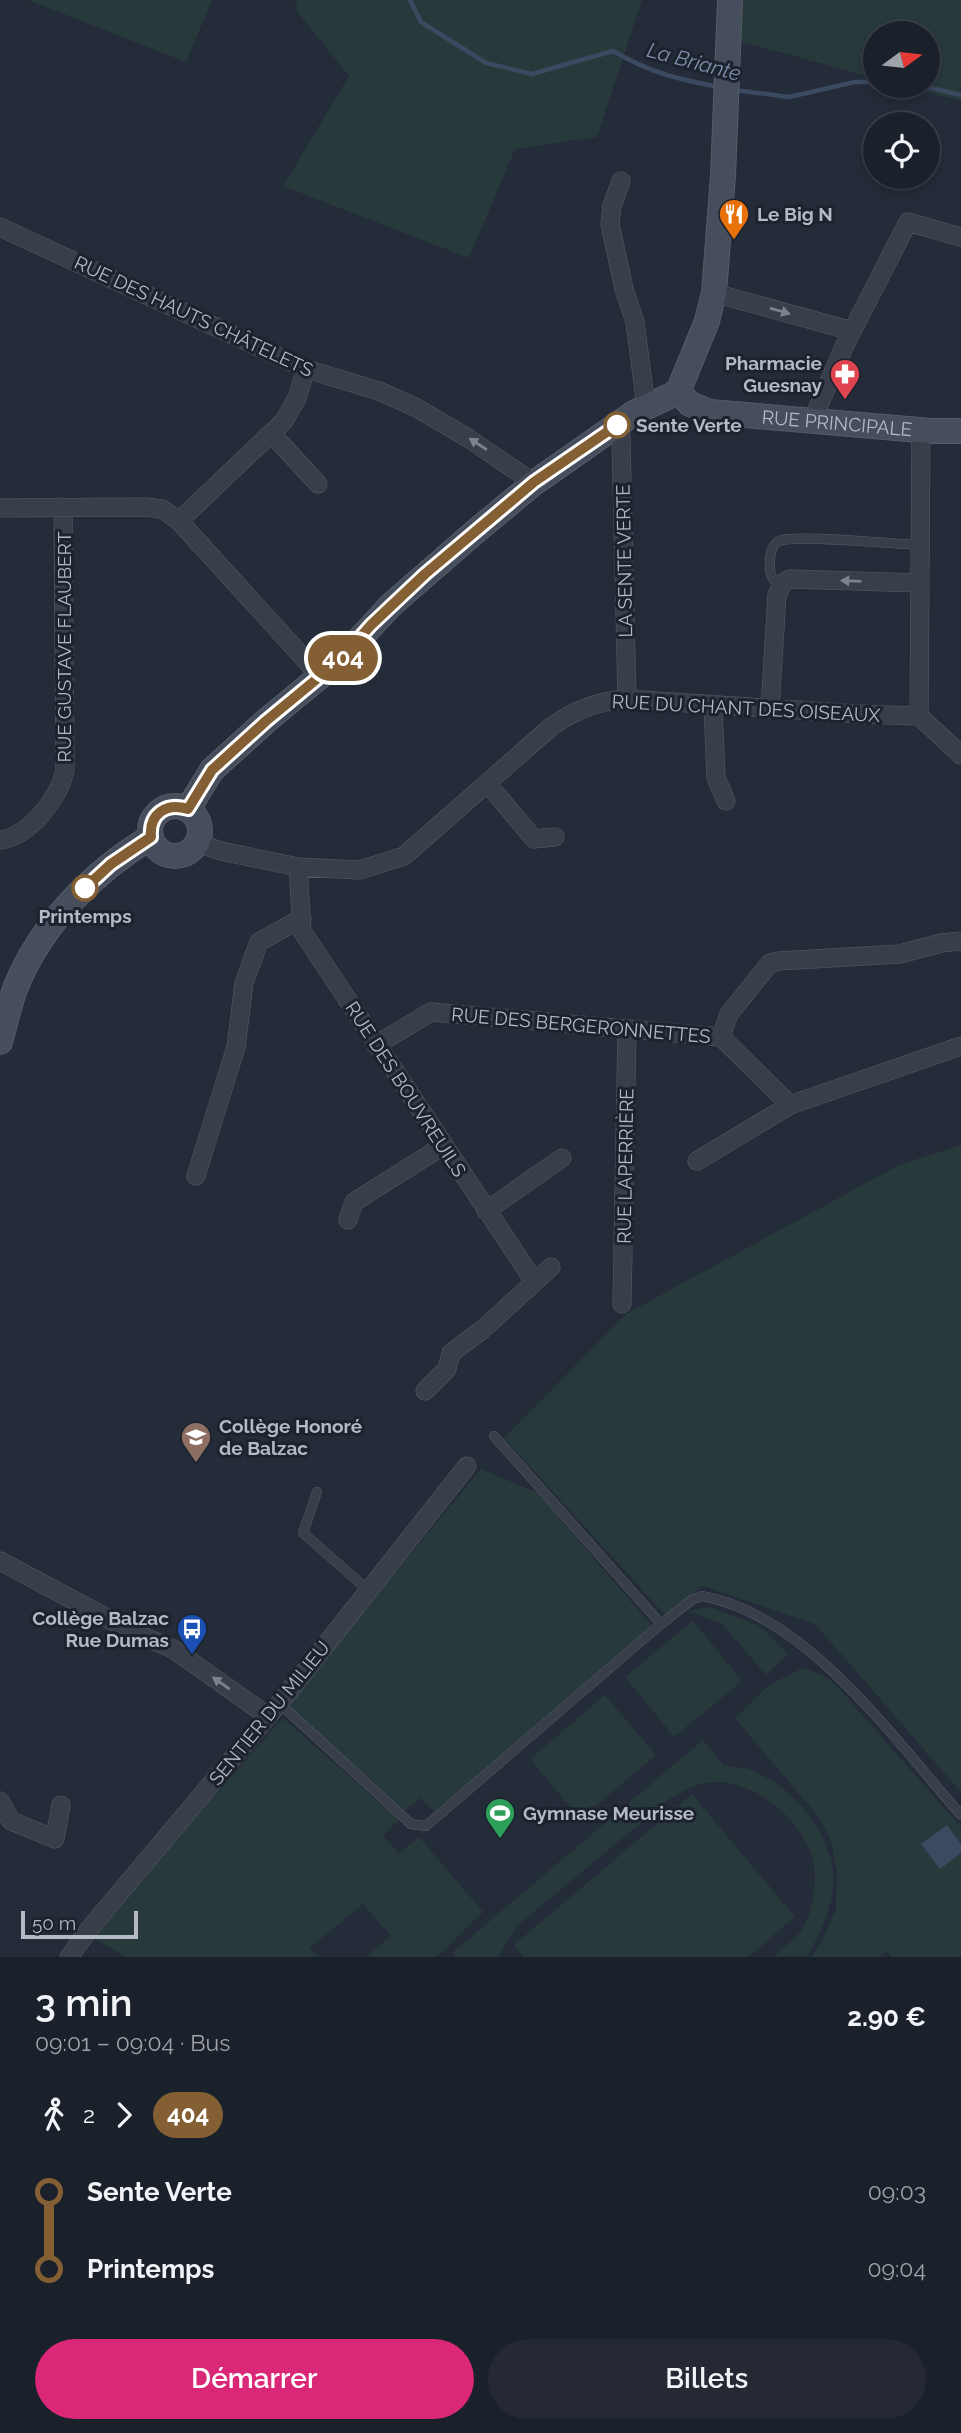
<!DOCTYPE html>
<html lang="fr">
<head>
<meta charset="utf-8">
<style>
  :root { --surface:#1b212b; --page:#242933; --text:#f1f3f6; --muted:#a0a3a9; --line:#393e47; --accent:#db2777 }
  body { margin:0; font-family:Raleway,sans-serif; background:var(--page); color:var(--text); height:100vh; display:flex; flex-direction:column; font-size:26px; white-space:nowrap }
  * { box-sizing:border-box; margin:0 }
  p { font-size:23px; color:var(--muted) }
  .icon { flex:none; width:38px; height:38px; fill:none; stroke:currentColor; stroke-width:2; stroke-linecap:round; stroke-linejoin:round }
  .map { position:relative; height:1957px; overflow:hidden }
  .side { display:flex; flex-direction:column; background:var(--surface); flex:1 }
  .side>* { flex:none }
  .badge { padding:0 14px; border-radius:23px; font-size:24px; line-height:46px }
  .needle { width:46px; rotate:75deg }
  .buttons { position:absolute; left:863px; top:21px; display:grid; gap:14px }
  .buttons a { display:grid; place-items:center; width:77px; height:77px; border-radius:50%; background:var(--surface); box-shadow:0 4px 10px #0003,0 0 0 2px var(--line); font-size:35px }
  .scale { position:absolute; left:21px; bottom:18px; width:117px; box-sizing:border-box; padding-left:7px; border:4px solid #b3b9c5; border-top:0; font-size:19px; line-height:24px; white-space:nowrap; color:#b3b9c5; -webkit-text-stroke:5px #1d232e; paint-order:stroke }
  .map>.badge { position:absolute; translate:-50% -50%; box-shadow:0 0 0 4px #fff }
  .legs { display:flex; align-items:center; gap:10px; height:77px; padding:0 35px; font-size:23px }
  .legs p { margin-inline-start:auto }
  .summary { display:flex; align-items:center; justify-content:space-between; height:119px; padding:0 35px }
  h1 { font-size:38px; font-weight:600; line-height:52px }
  .button { display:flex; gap:14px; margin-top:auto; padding:14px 35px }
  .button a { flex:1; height:80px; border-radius:42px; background:var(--accent); color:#fff; font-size:28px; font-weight:600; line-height:80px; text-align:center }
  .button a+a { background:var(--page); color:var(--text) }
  ul { padding:0 35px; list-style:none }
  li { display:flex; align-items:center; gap:24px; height:77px; font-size:26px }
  li i { display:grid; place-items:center; width:10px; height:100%; margin:0 9px; background:currentColor }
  li i::after { content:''; width:18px; height:18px; margin:-9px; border:5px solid; border-radius:50%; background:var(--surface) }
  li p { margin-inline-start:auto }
  li:first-child i { background:linear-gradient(#0000 50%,currentColor 0) }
  li:last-child i { background:linear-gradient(currentColor 50%,#0000 0) }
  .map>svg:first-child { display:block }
  .green { fill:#27393b }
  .water { fill:#3b4961 }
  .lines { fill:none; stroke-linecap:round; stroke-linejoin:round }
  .stream { stroke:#3b4961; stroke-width:4.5 }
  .lane-casing { stroke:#565c67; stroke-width:10 }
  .street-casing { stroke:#565c67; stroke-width:19 }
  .secondary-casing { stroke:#565c67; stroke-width:26 }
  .lane { stroke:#383e4a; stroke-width:9 }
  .street { stroke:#383e4a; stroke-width:18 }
  .secondary { stroke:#464d5c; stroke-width:24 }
  .oneway { fill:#7c828e }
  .line-1-casing { stroke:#fff; stroke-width:16 }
  .line-1 { stroke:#845f34; stroke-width:10 }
  .stop-1-dot { fill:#fff; stroke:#845f34; stroke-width:3.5 }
  .labels { text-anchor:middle; stroke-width:6; stroke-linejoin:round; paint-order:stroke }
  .poi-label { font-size:19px; font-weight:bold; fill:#b3b9c5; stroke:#1d232e; text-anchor:start }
  .street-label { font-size:19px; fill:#b3b9c5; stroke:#1d232e }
  .stop-label { font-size:19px; font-weight:bold; fill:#b3b9c5; stroke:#1d232e; text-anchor:start }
  .water-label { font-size:21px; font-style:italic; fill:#7d8eab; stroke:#1d232e }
</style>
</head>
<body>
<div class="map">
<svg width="961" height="1957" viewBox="0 0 961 1957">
  <rect width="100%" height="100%" fill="#242c39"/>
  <!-- green -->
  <path class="green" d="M28,0H212L186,62Z
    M292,0H642L597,137L515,149L469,258L283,186L349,76L296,10L297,2Z
    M735,0H961V101L904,86H928V33H875V78L728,38Z
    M961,1145V1792L815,1624L703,1586L665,1615L504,1438L626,1314L899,1165Z
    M481,1469L538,1493L652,1626L435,1812L420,1798L405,1811L286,1704Z
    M709,1607L760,1626L788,1654L766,1675L722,1624L688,1611Z
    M693,1621L742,1681L674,1737L625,1677Z
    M803,1668L823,1675L836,1685L961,1827V1957H891L886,1951L879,1957H811L821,1943L836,1909L837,1871L831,1840L818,1816L735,1718L769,1685Z
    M605,1695L656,1755L580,1819L530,1759Z
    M283,1718L399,1820L383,1835L399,1854L419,1837L483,1912L437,1957H365L391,1936L363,1904L310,1948L318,1957H126L90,1936Z
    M703,1740L724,1766C733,1767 743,1767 751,1770C789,1784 828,1829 833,1870C836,1898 822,1933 807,1956L773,1957C785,1947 799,1937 806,1922C813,1908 815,1890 815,1874C814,1830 760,1781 716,1782C700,1782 685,1789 671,1798L517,1926L498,1957H456L452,1953Z
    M692,1794L795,1917L748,1957H524L514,1945Z"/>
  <!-- water -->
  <path class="water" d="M947,1825L961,1844V1853L940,1869L921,1844Z"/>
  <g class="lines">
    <!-- stream -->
    <path class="stream" d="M410,0L421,22L486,63L532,74L613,51C651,73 677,79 719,87
      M923,86L961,95
      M734,90L789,97L855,82H875"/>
    <!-- lane casing -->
    <g class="lane-casing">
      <path id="lane" d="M780,588C771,578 769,573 770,560C771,552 772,545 779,541C795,534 895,544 919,545
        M494,1436L661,1624
        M317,1492L303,1533L368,1590
        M279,1703L411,1824L426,1826L661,1624L693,1599L702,1596C806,1614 894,1739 961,1815"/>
    </g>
    <!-- street casing -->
    <g class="street-casing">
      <path id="street" d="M621,181L612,206L610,224L624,289L635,322L646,406
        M0,227L306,369L379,391L415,407L468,438L534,483
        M714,293L852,331
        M306,369L297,398L284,421L179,521L319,675
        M812,421L844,347L908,222L961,237
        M619,423L621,439L627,699
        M272,434L318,484
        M0,508L146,507L162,509L179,521
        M713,706L716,778L726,801
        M770,709L777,595L783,583L790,579L919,583
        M919,716L921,430
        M487,783L534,839L555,837
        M0,840C30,836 58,799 65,771L63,507
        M197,843L221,851L298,867L360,870L404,856L552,726C577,709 598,701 627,699L857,714L919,716L961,755
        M298,867L302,931L534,1281
        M721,1037L790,1105L961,1046
        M376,1045L431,1012L721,1037L729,1014L770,963L779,961L900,954L941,943L961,941
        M697,1161L790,1105
        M196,1176L236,1047L244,983L259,942L302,918
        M486,1211L562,1158
        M348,1220L354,1202L443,1146
        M622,1304L627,1029
        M425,1391L447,1369L451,1353L482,1330L551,1267
        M0,1561L133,1632L173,1649L268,1716
        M0,1801L11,1821L55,1839L61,1805
        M69,1957L90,1928L286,1695L467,1466"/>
    </g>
    <!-- secondary casing -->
    <g class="secondary-casing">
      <g id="secondary">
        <path d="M678,392L707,321L714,293L723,176L730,0"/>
        <path id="s1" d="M678,392L690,404L710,412L931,431H961"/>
        <circle cx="175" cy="831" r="25"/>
        <path d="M188,809L212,770L266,721L341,659L391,605L476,531L534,483L634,413L678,392"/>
        <path d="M0,1042C5,1024 9,1006 15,989C40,925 93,872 151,837"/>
      </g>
    </g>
    <!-- lane -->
    <use href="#lane" class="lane"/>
    <!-- street -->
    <use href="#street" class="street"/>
    <!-- secondary -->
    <use href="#secondary" class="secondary"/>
  </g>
  <!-- one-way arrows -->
  <defs><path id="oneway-solid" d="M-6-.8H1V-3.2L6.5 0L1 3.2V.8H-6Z" transform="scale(1.75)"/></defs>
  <g class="oneway">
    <use href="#oneway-solid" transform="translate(780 311) rotate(16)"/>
    <use href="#oneway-solid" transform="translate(478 444) rotate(-147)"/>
    <use href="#oneway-solid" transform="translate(851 581) rotate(-178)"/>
    <use href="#oneway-solid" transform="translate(221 1683) rotate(-145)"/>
  </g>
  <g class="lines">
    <!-- line-1 casing -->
    <g class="line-1-casing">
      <path id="line-1" d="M85,888L111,864L151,837C149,814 166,802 188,809L212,770L266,721L341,659L371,625L425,574L534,482L617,425"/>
    </g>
    <!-- line-1 -->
    <use href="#line-1" class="line-1"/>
  </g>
  <!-- icons -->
  <defs>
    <g id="restaurant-pin" transform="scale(1.575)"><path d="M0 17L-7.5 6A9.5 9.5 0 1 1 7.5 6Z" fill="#e8710a" stroke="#1d232e"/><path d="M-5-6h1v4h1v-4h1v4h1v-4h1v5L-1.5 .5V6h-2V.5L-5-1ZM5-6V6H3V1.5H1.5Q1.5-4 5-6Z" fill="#fff"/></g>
    <g id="pharmacy-pin" transform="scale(1.575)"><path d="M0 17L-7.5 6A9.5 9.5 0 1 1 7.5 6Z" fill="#e0444e" stroke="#1d232e"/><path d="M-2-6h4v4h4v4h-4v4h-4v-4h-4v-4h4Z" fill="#fff"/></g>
    <g id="school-pin" transform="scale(1.575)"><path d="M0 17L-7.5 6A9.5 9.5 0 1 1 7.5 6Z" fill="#8d6e63" stroke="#1d232e"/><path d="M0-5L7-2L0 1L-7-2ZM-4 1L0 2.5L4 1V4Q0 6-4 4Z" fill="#fff"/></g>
    <g id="bus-pin" transform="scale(1.575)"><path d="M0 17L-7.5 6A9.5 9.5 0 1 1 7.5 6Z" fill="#1a4fb4" stroke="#1d232e"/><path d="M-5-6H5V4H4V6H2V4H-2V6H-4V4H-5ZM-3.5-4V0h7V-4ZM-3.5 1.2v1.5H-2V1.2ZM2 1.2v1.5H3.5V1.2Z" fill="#fff"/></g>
    <g id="stadium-pin" transform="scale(1.575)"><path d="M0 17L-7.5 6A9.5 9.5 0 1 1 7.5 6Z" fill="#2e9e5b" stroke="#1d232e"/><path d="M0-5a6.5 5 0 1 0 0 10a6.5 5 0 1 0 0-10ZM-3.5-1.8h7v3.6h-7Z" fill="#fff"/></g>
  </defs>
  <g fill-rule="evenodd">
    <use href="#restaurant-pin" x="734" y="214"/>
    <use href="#pharmacy-pin" x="845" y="374"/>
    <use href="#school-pin" x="196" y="1437"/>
    <use href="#bus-pin" x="192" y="1629"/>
    <use href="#stadium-pin" x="500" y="1813"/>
  </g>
  <!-- markers -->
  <g class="stop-1-dot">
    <circle cx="617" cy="425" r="12"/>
    <circle cx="85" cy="888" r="12"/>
  </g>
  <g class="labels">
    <!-- poi labels -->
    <g class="poi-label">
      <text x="757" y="221">Le Big N</text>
      <text x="822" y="370" text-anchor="end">Pharmacie<tspan x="822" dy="22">Guesnay</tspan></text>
      <text x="219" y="1433">Collège Honoré<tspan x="219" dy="22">de Balzac</tspan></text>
      <text x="169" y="1625" text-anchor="end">Collège Balzac<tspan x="169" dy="22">Rue Dumas</tspan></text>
      <text x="523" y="1820">Gymnase Meurisse</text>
    </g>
    <!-- street labels -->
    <g class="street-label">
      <text transform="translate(194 316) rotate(25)" y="7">RUE DES HAUTS CHÂTELETS</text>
      <text dy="7" stroke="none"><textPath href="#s1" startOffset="166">RUE PRINCIPALE</textPath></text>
      <text transform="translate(624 561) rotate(-91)" y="7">LA SENTE VERTE</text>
      <text transform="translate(64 647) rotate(-90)" y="7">RUE GUSTAVE FLAUBERT</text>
      <text transform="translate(746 708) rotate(3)" y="7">RUE DU CHANT DES OISEAUX</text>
      <text transform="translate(581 1025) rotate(5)" y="7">RUE DES BERGERONNETTES</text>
      <text transform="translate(406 1089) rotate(57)" y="7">RUE DES BOUVREUILS</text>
      <text transform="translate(625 1166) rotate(-89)" y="7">RUE LAPERRIÈRE</text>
      <text transform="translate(269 1713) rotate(-51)" y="7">SENTIER DU MILIEU</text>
    </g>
    <!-- stop labels -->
    <g class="stop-label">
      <text x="636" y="432">Sente Verte</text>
      <text x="85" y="923" text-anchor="middle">Printemps</text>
    </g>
    <!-- water labels -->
    <g class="water-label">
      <text transform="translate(694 62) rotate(15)" y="7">La Briante</text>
    </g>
  </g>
</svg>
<div class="buttons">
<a><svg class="needle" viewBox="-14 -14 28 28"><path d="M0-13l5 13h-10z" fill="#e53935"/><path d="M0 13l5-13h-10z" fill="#a0a3a9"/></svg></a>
<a><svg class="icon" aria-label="locate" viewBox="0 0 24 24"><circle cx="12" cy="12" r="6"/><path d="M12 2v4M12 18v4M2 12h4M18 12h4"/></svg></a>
</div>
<div class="scale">50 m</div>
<b class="badge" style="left:343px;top:658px;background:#845f34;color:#fff">404</b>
</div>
<section class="side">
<div class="summary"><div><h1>3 min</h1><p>09:01 – 09:04 · Bus</p></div><b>2.90 €</b></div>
<div class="legs"><svg class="icon" aria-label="walk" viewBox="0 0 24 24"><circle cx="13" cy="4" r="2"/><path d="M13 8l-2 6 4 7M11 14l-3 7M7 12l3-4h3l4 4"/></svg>2<svg class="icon" aria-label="forward" viewBox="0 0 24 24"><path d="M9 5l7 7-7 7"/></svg><b class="badge" style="background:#845f34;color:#fff">404</b></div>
<ul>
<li><i style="color:#845f34"></i><b>Sente Verte</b><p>09:03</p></li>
<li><i style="color:#845f34"></i><b>Printemps</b><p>09:04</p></li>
</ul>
<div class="button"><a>Démarrer</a><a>Billets</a></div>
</section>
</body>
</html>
